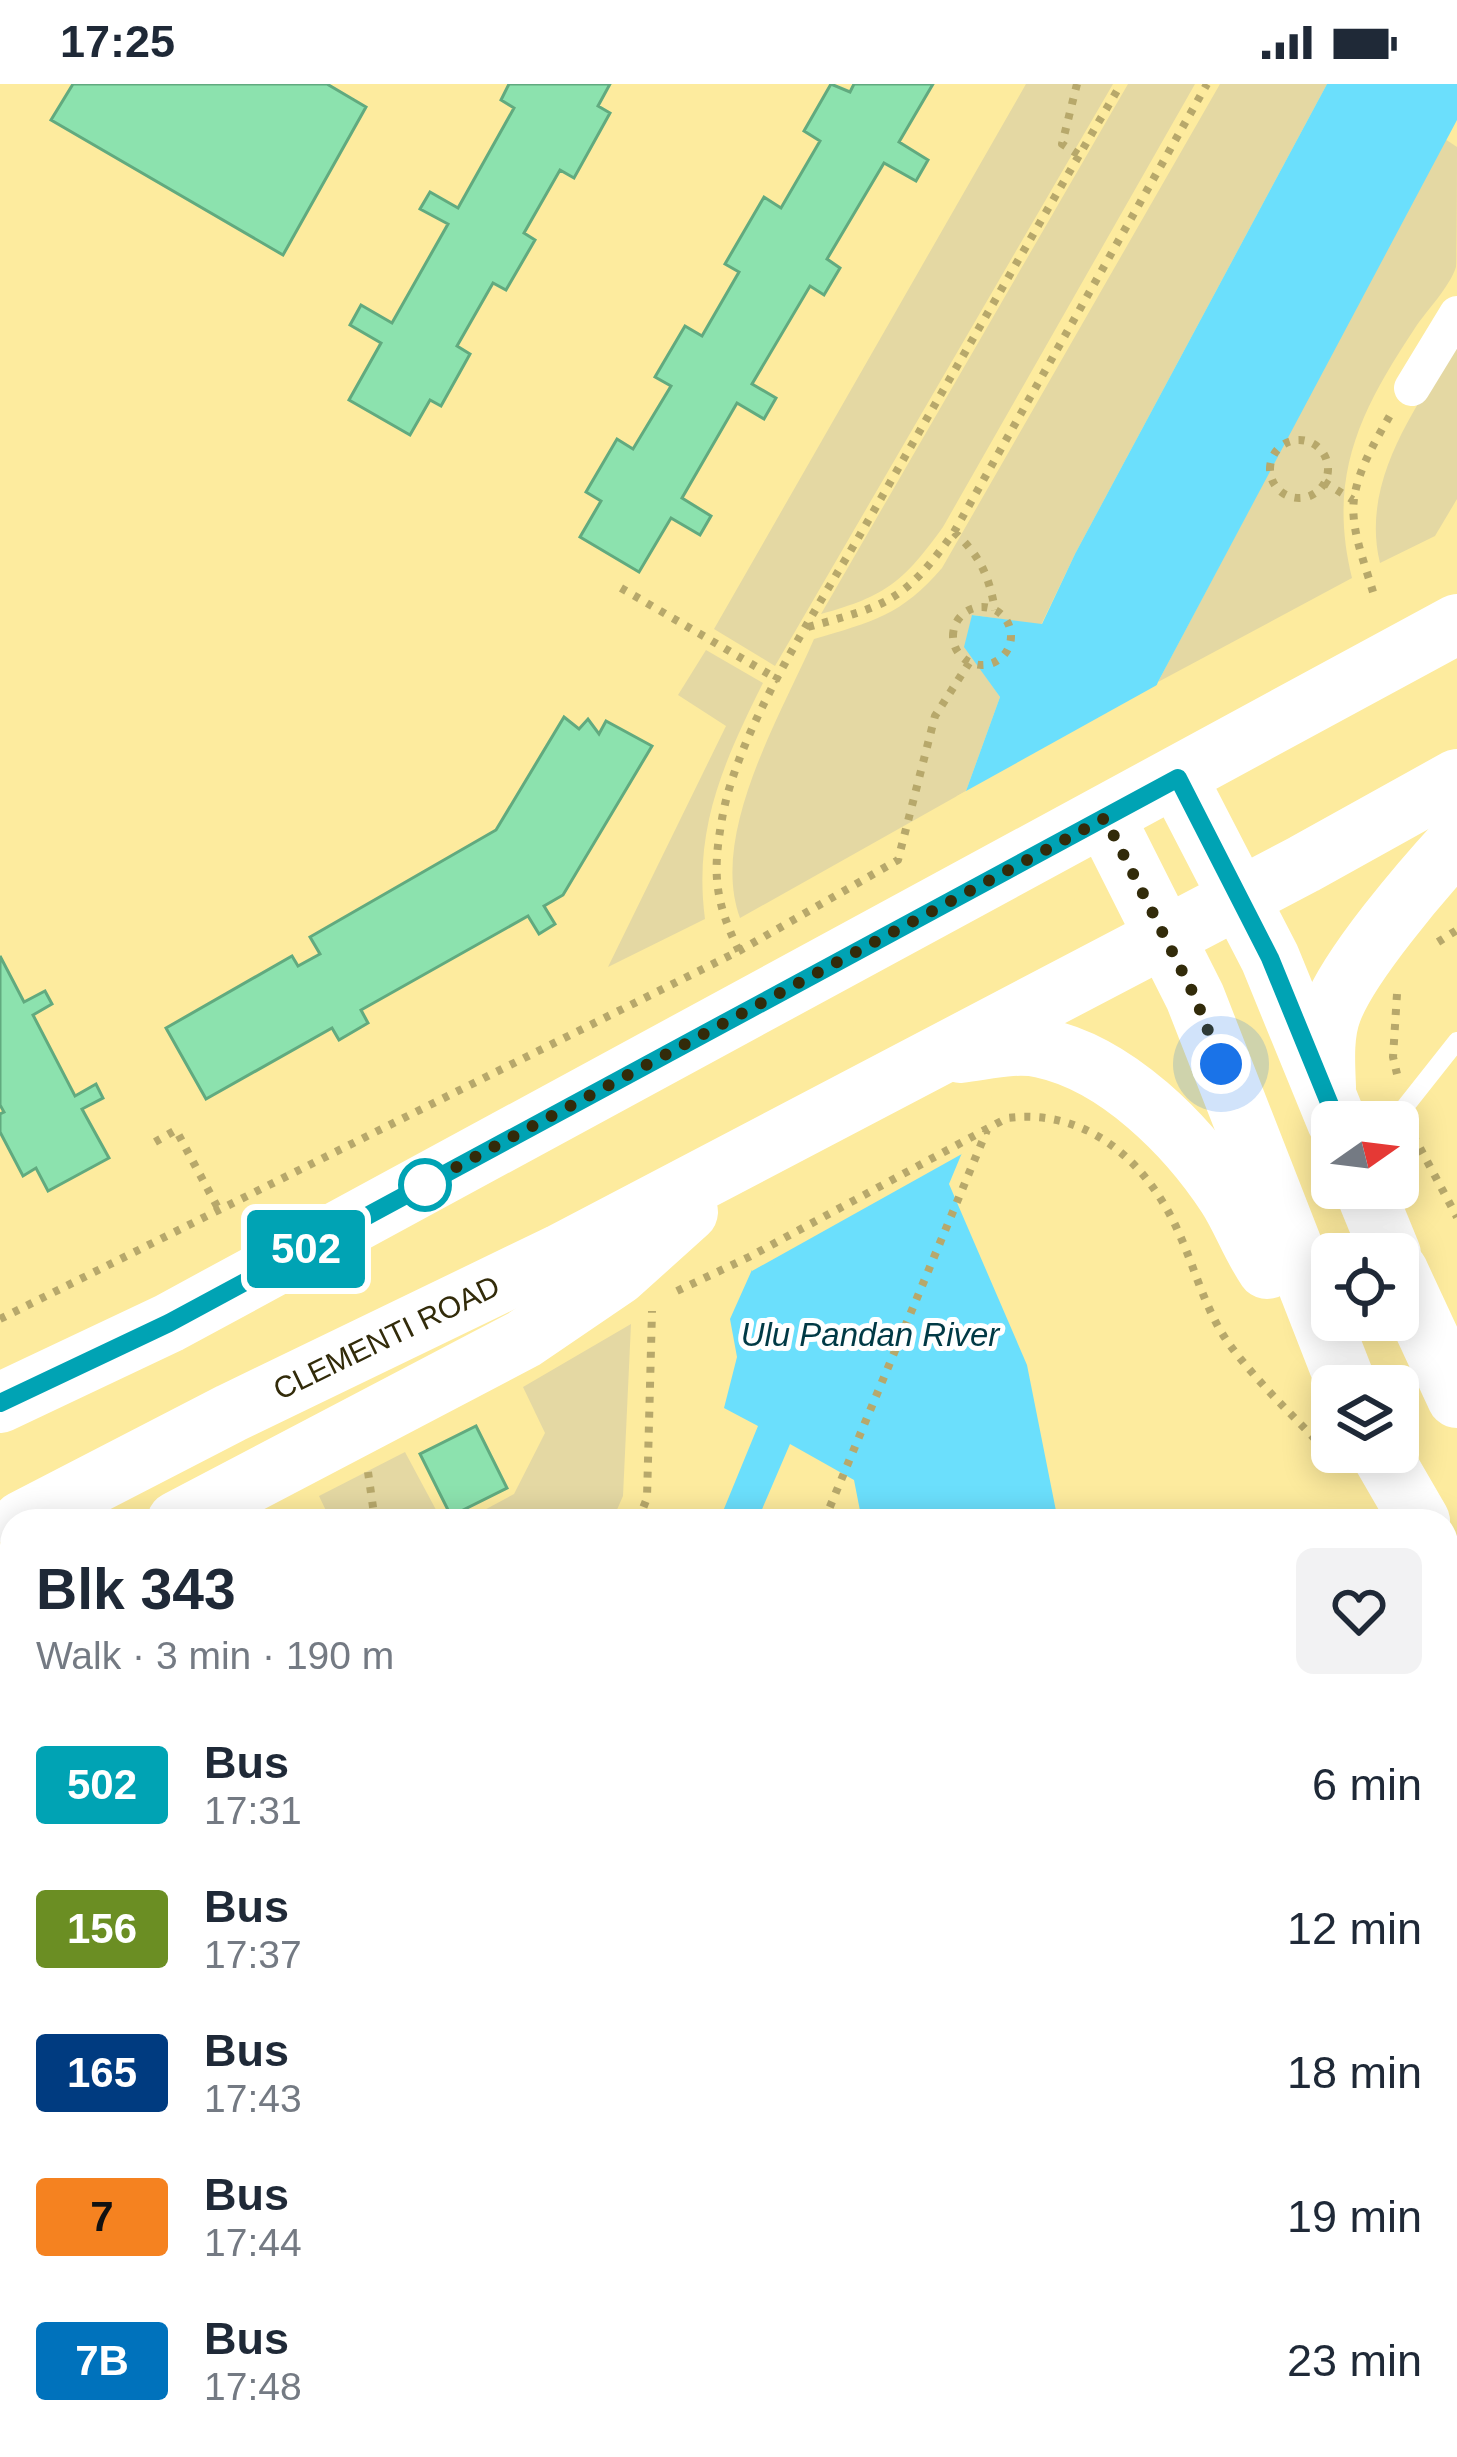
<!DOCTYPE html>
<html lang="en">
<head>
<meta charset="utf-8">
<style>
  :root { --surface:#fff; --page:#f2f2f3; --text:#1f2937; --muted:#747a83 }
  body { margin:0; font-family:Arial,sans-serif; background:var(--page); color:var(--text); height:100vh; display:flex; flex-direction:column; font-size:45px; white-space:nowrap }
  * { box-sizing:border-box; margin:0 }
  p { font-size:39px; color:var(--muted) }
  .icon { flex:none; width:66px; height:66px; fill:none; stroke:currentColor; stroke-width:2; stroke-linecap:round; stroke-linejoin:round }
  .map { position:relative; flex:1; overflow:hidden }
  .panel { position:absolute; left:0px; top:1425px; width:1458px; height:948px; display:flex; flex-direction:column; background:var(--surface); border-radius:36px 36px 0 0; box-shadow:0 6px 30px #0003 }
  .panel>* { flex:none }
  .badge { padding:0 24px; border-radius:9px; font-size:42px; line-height:78px }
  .needle { width:78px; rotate:76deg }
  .tools { position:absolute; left:1311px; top:1017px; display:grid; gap:24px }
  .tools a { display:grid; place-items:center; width:108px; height:108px; border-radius:18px; background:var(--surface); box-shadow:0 6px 30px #0003; font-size:60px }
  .you { position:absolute; width:60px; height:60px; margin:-30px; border:9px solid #fff; border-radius:50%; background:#1a73e8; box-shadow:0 0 0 18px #1a73e833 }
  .map>.badge { position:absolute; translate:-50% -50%; box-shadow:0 0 0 6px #fff }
  .round { display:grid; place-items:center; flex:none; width:126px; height:126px; border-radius:18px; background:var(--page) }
  .summary { display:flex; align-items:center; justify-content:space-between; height:204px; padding:0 36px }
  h1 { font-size:57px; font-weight:800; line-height:90px }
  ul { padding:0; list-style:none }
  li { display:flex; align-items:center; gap:36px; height:144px; padding:0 36px }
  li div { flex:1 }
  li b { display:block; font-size:45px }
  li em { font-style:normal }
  li .badge { min-width:132px; font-weight:700; text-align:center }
  .status { display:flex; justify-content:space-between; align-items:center; height:84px; padding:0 60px; background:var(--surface); direction:ltr }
  .status svg { height:33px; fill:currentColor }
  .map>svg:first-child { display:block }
  .green { fill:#e4d8a3 }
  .water { fill:#6bdffc }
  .pier { fill:#fdeb9e }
  .building { fill:#8ce2ae; stroke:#61aa7f; stroke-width:3 }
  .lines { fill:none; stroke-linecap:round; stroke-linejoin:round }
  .path { stroke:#b7a86b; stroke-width:8; stroke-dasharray:6 9; stroke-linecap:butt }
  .service { stroke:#fff; stroke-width:18 }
  .minor { stroke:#fff; stroke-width:36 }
  .primary { stroke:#fff; stroke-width:60 }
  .line-casing { stroke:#fff; stroke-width:27 }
  .line { stroke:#00a3b4; stroke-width:18 }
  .walk { stroke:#322b0a; stroke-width:12; stroke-dasharray:0 21.6 }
  .stop-dot { fill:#fff; stroke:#00a3b4; stroke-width:6 }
  .labels { text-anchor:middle; stroke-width:10; stroke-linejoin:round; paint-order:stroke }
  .street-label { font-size:30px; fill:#322b0a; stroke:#fff }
  .water-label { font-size:33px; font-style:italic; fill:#003945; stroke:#fff }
</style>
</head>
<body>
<div class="status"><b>17:25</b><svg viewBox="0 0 49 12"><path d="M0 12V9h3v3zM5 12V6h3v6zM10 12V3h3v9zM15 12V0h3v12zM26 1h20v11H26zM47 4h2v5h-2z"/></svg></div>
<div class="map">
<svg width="1457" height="2373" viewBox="0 0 1457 2373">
  <rect width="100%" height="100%" fill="#fdeb9e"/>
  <!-- green -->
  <path class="green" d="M1026,0H1113L775,582L714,545Z
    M1128,0H1195L943,443C904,497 887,512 821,530Z
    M1220,0H1327L1075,470L1041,541L973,531L965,563L1000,613L966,707L740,834C709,750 781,631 814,555C872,538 902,531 942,484Z
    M1445,55L1457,63C1457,87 1457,166 1456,183C1449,204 1427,226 1415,244C1360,327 1327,392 1352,494L1158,598Z
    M1457,257V415L1435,452L1380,479C1360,397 1416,324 1457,257Z
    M706,566L763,599C724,677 693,745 705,835L608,883L726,642L678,611Z
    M631,1240L623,1412L612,1437H464L514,1410L545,1349L523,1303Z
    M405,1368L442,1437H331L319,1412Z
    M12,1584V2361H241L236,2373H0V1590Z
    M1446,1823L1457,1830V2092L1446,2085Z"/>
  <!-- water -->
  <path class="water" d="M1327,0H1457V36L1158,598L949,1100L1027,1281L1058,1437H862L854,1396L790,1360L757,1437H719L758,1342L724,1324L737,1273L730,1235L966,707L1000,613L964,563L972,531L1042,540L1075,470Z"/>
  <!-- pier -->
  <path class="pier" d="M1166,596L969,1066L752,1187V1170L957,712Z"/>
  <!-- building -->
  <path class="building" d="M73,0H327L366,23L283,171L51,36Z
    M509,0H610L598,22L610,29L574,94L560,86L524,149L535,156L506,206L493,199L457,262L470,270L441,322L430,316L410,351L349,316L381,259L350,241L361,221L392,239L448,140L420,125L430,108L458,124L514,24L501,16Z
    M831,0L850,8L854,0H933L899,58L928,76L916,97L884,79L827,175L840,184L824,211L810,202L752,300L776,314L764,335L737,319L682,414L711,432L700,451L671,434L639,488L580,453L601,417L586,408L617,355L633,365L671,302L655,293L685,242L702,252L739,188L725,180L764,113L781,124L820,57L804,47Z
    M564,633L579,645L588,635L599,650L606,637L652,662L563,811L544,822L555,840L539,850L528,832L361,926L368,939L339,956L332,944L206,1015L166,944L292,872L298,882L320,870L310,853L496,746Z
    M0,872L24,918L45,907L52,920L33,931L75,1012L96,1000L103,1014L82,1025L109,1074L48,1107L36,1084L23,1092L0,1048V1030L4,1028L0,1021Z
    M476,1342L507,1404L451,1432L420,1370Z
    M685,2361H886L889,2373H688Z"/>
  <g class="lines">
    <!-- path -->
    <path class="path" d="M1077,0L1062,60L1079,71
      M1270 385a29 29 0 1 1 58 0a29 29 0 1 1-58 0Z
      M1324,398L1353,416
      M954,448C980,471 989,492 995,526
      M621,504L779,596
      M1373,508C1365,480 1350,444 1354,415C1358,385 1377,354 1392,328
      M953 552a29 29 0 1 1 58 0a29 29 0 1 1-58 0Z
      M808,543C888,521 904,518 954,448L1207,0
      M1438,858L1457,846
      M739,867C715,817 712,790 722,735C737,647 815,528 861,449C947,300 1033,149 1121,0
      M1397,910L1393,973L1397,990
      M1413,1051L1457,1133
      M155,1058L176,1046L219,1126
      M677,1207L749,1173L1007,1034C1086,1024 1146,1076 1178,1147C1195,1184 1204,1223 1227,1257C1257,1299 1298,1336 1333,1374
      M0,1235L739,867L898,776L935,632L969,579
      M368,1388L375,1437
      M638,1437L647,1414L652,1227
      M824,1437L987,1046
      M272,2373L276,2361
      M449,2373L453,2361"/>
    <!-- service -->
    <path class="service" d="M1393,1038L1457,957
      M1446,2124L1457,2130
      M541,2373L545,2361"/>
    <!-- minor -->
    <path class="minor" d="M1412,304L1457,230"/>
    <!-- primary -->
    <g class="primary">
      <path d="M1177,694L1270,874L1337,1038"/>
      <path d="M1105,734L1195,913L1347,1302"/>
      <path d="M960,969C986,966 1016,958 1042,964C1117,980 1187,1051 1227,1112C1242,1135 1251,1162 1267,1185"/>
      <path d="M1326,1003C1325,979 1323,950 1332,927C1349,881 1422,796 1457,758"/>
      <path d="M1364,1104L1391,1170"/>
      <path d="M1398,1187L1457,1314"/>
      <path d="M0,1319L169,1239L1457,540"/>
      <path d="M1380,1368L1420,1437"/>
      <path id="s1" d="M22,1437L231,1329L560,1170L1304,780L1457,695"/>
      <path d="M177,1437L524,1255L618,1191L688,1128"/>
      <path d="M1446,1480L1457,1499"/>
      <path d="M0,1528L12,1522"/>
    </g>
  </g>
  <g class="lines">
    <!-- line casing -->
    <g class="line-casing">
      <path id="line" d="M0,1319L169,1239L1178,694L1270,874L1337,1038"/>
    </g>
    <!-- line -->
    <use href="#line" class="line"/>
    <!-- walk -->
    <path class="walk" d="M425,1101L412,1107L1105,734L1195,913L1221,980"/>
  </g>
  <!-- markers -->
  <circle class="stop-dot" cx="425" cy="1101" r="24"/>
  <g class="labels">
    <!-- street labels -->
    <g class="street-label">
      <text dy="10" stroke="none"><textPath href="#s1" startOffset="408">CLEMENTI ROAD</textPath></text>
    </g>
    <!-- water labels -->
    <g class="water-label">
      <text x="870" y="1262">Ulu Pandan River</text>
    </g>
  </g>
</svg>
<div class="tools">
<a><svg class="needle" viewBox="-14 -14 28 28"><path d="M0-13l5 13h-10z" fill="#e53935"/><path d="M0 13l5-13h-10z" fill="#747a83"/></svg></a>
<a><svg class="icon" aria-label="locate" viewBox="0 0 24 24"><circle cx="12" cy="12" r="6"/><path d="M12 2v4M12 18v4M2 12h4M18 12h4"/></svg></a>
<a><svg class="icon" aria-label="layers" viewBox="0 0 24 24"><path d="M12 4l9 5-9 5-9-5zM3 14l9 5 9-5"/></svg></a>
</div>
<div class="you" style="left:1221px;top:980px"></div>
<b class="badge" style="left:306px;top:1165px;background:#00a3b4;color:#fff">502</b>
<section class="panel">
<div class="summary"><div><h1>Blk 343</h1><p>Walk · 3 min · 190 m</p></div><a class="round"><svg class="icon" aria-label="heart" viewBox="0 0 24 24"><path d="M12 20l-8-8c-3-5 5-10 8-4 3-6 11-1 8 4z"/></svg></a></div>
<ul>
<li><span class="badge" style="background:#00a3b4;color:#fff">502</span><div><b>Bus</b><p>17:31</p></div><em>6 min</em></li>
<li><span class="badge" style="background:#6b8e23;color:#fff">156</span><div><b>Bus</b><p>17:37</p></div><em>12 min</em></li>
<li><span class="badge" style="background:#003b80;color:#fff">165</span><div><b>Bus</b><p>17:43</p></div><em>18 min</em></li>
<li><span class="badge" style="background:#f58220;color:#111">7</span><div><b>Bus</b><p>17:44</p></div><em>19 min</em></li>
<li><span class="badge" style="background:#0072bc;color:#fff">7B</span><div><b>Bus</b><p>17:48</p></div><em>23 min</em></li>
</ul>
</section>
</div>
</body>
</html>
